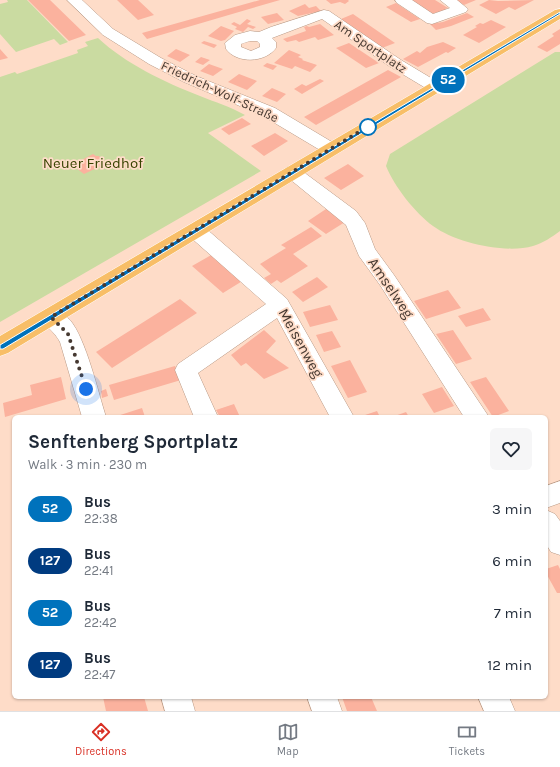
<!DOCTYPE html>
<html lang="en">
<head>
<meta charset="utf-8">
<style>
  :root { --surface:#fff; --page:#f6f6f7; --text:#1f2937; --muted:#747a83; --line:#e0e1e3; --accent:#d93025 }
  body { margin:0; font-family:Karla,sans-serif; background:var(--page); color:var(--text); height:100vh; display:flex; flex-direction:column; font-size:15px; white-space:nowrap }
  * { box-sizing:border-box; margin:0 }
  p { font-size:13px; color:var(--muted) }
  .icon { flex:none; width:22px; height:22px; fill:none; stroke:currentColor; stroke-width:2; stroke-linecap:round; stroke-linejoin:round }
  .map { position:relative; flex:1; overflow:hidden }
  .details { position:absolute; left:12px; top:415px; width:536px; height:284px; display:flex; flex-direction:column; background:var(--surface); border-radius:6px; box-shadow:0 1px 3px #0004 }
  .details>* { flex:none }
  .badge { padding:0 8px; border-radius:13px; font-size:14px; line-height:26px }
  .you { position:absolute; width:20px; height:20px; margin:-10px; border:3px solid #fff; border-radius:50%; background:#1a73e8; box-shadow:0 0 0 6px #1a73e833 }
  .map>.badge { position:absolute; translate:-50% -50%; box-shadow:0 0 0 2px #fff }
  .round { display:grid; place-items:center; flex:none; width:42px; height:42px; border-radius:6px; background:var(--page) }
  .overview { display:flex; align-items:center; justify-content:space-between; height:68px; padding:0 16px }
  h1 { font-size:19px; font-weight:700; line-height:30px }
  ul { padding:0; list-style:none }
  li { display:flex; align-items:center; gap:12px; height:52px; padding:0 16px }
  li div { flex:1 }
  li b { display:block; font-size:15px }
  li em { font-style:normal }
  li .badge { min-width:44px; font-weight:700; text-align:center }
  .tabs { display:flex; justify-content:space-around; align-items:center; height:56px; border-top:1px solid var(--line); background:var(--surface); font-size:11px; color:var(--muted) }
  .tabs a { display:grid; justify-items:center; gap:2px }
  .tabs .current { color:var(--accent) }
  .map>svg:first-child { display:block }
  .green { fill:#cadba1 }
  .building { fill:#fbb29e }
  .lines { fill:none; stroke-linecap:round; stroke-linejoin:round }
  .minor-casing { stroke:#b89985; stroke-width:1 }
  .major-casing { stroke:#fff; stroke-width:1 }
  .minor { fill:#fff; fill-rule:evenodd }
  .major { fill:#f8be67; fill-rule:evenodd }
  .line { fill:#0072bc; stroke:#fff }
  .walk { stroke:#463931; stroke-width:4; stroke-dasharray:0 7.2 }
  .stop-dot { fill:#fff; stroke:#0072bc; stroke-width:2 }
  .labels { text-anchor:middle; stroke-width:3.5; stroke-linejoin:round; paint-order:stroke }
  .far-street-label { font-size:13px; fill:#463931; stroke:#fedcc8 }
  .park-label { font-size:15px; fill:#374300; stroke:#fedcc8 }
  .street-label { font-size:15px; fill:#463931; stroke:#fedcc8 }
</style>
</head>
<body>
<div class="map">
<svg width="560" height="711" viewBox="0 0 560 711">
  <rect width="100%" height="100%" fill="#fedcc8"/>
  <!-- green -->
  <path class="green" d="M7,0H27L68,42L60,45L54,39L16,52L0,34V4L8,2Z
    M98,38C126,64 164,82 200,96C215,102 231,107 245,115L208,133L261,171L0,322V77L15,72L17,74L78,53L77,50L88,46L85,42Z
    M555,52H560V231C552,237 543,243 533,246C506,254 456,243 433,226C415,213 394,186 386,166L390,154Z"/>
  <!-- building -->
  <path class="building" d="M28,0H50L86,35L69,41Z
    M117,0H138L154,15L138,20Z
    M260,0H280L147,39L142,33Z
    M326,0H348L349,1L345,4L340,2L331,4Z
    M409,0H435L448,8L445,9L449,11L441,14L438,12L431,14Z
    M455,0H476L464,5Z
    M489,0L498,1L534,0L515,10L509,7L496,14L479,5Z
    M396,3L420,19L411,22L386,7Z
    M305,4L309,8L316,6L321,11L298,16L289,11Z
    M277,13L284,20L268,24L261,17Z
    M467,13L474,17L451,26L436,30L430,24L443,22Z
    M353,14L395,43L382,48L341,19Z
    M247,19L251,21L247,24L256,27L253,29L248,27L243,32L235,29L237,27L231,24L234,22L240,25Z
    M491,20L506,27L479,43L463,35L477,27L475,26L480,23L483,24Z
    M320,24L334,35L318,40L315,37L299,42L296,40L287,42L283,39L306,31L304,27L307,26L309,27Z
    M221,26L234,31L225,40L221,41L208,36Z
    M560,29V44L547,52L537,47L554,36L552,34Z
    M204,41L217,45L214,48L201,43Z
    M443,42L456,48L448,53L446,52L418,67L403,59L417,51L420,53L427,47Z
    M349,43L379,63L366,68L336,48Z
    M0,49L8,58L0,60Z
    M176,49L190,55L180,62L167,56Z
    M289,50L301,55L298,57L303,59L302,60L317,65L310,72L295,66L292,69L274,63Z
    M201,57L210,60L203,65L195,62Z
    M267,63L277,66L273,70L263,66Z
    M209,64L223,69L213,76L200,71Z
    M388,70L401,77L316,125L304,117Z
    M239,74L257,81L247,90L228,82Z
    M320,79L324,81L302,94L294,89L302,84L306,86Z
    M272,88L286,94L277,102L262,96Z
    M242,118L251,124L229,135L221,129Z
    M275,133L288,141L264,156L251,146Z
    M93,154L96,156H99L105,164L84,174L72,165Z
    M348,164L364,176L341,190L324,178Z
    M326,209L345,222L326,234L308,221Z
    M311,227L322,236L293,254L308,266L281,283L277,280L271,284L264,278L271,274L260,264L286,248L281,245Z
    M213,254L244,280L223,293L192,266Z
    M317,277L328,287L303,302L292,292Z
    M448,290L461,308L426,319L414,301Z
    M180,299L197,313L112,368L96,352Z
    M330,305L338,320L310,327L303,312Z
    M483,308L491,320L466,327L458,316Z
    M264,330L276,341L266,352L289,368L264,379L246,363L241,366L231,355Z
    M453,330L472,359L456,364L436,334Z
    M332,331L341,347L324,352L316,335Z
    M350,360L367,392L348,398L331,366Z
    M175,366L181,380L114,400L109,385Z
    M61,377L66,399L5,417L3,403L32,395L30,385Z
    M486,377L509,411L493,417L470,382Z
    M442,387L454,406L434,413L422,394Z
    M106,389L108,396L102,398L101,391Z
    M234,404L240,417H220L216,410Z
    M142,408L145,417H114Z
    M377,411L380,417H359Z
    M406,412L409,417H392Z
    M558,565L560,569V593H557L546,573V569Z
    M103,697H144L148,711H106Z
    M342,697H371L377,711H347Z"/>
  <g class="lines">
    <!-- minor casing -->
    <g class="minor-casing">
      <path id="minor" d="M67,0H82L113,29L161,58L196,76L275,108L337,145L340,149L337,153L331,154L325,153L263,116L184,82L149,64L103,35Z
        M395,0H412L433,14L450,8L440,0H457L468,9L466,12L432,24L427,23L397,3Z
        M324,10L329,11L401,60L441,84L443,87L441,90L435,92L429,90L389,66L322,19L272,38L276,42V48C265,63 237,64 226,49L225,43L235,35L250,31L259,32L271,27ZM250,41H257L260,44V47L251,51L241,47V44Z
        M292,166L298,168L356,211L365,223L375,249L394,275L489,417H464L380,285L359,256L346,225L286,176L283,172L286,168Z
        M196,224L203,226L287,299L354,417H330L277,318L198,373L218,417H194L175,370L178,364L266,304L189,236L186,231L189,226Z
        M51,309C58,311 65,315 70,320C86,339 98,392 106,417H82L60,342C54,331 46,327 40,317L44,311Z
        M560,481V503L546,508V486Z
        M546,510L555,514L560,521V555L551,552L546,544Z
        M161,697H191L195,711H165Z
        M307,697H337L342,711H312Z
        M478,697H509L515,711H484Z"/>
    </g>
    <!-- major casing -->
    <g class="major-casing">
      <path id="major" d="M560,9V19L8,353L0,356V336L555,10Z"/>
    </g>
    <!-- minor -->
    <use href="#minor" class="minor"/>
    <!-- major -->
    <use href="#major" class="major"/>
  </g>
  <!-- line -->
  <path class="line" d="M560,12V14L3,349H0V345Z"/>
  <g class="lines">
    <!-- walk -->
    <path class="walk" d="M86,389L68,334L51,317L374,123L368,127"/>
  </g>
  <!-- markers -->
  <circle class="stop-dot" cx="368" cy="127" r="8"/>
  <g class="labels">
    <!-- far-street labels -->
    <g class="far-street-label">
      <text transform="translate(371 46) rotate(34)" y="5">Am Sportplatz</text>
      <text transform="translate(220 91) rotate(25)" y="5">Friedrich-Wolf-Straße</text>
    </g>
    <!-- park labels -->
    <g class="park-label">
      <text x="93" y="168">Neuer Friedhof</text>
    </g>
    <!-- street labels -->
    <g class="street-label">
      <text transform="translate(391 288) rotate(56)" y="5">Amselweg</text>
      <text transform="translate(301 343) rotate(61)" y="5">Meisenweg</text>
    </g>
  </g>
</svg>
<div class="you" style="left:86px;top:389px"></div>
<b class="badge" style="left:448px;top:80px;background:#0072bc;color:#fff">52</b>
<section class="details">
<div class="overview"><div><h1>Senftenberg Sportplatz</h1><p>Walk · 3 min · 230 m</p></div><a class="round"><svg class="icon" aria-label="heart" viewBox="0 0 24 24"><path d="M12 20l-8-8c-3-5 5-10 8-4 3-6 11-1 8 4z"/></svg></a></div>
<ul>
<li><span class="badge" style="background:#0072bc;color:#fff">52</span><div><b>Bus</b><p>22:38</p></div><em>3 min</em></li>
<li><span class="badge" style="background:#003b80;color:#fff">127</span><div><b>Bus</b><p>22:41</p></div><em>6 min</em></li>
<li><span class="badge" style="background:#0072bc;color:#fff">52</span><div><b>Bus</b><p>22:42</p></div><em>7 min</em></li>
<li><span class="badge" style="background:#003b80;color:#fff">127</span><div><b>Bus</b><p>22:47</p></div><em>12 min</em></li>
</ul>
</section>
</div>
<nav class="tabs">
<a class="current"><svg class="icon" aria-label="directions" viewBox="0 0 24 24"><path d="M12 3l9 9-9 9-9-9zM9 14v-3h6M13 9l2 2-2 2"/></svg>Directions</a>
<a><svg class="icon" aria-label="map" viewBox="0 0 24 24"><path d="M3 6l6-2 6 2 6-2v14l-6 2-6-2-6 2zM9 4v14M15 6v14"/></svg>Map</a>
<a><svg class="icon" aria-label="tickets" viewBox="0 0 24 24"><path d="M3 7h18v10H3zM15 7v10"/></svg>Tickets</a>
</nav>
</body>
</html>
